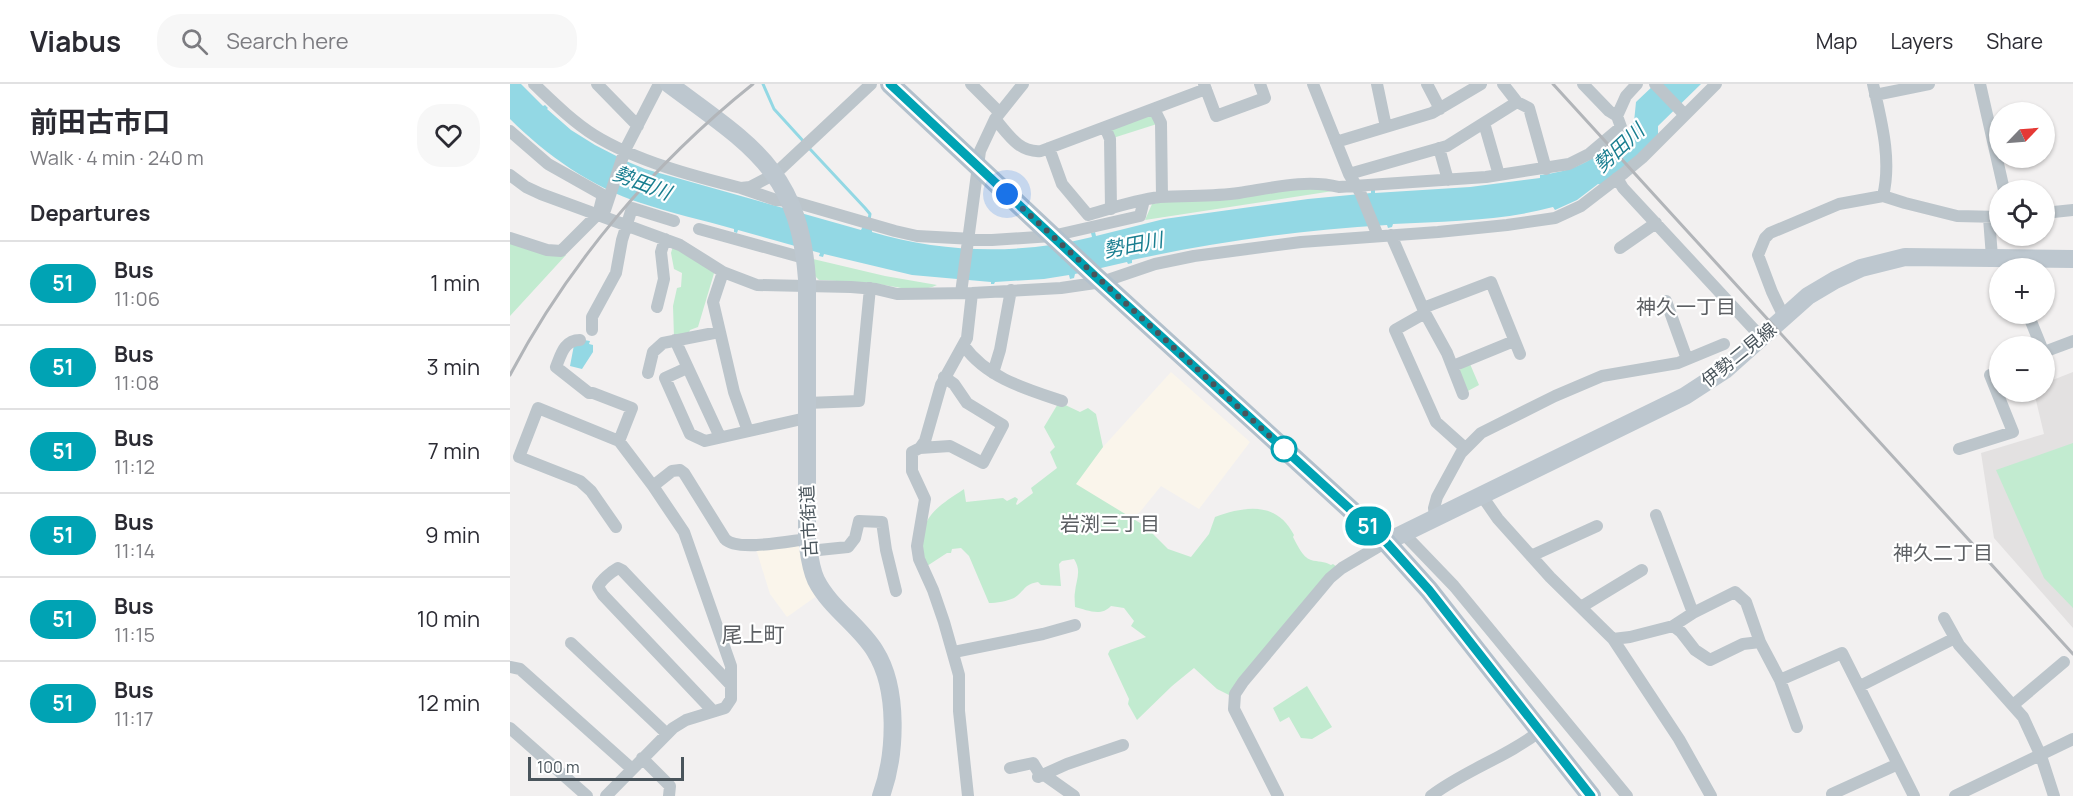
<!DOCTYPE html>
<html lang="en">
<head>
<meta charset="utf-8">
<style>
  :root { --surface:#fff; --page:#f7f7f7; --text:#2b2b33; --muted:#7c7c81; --line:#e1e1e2 }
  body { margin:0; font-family:Manrope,"Noto Sans JP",sans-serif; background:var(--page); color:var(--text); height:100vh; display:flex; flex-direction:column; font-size:22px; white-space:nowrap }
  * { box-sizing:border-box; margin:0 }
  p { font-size:20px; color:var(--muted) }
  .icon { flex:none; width:33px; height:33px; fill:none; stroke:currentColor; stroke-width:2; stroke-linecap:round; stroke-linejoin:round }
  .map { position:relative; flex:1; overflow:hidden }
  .side { display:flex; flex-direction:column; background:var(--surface); width:510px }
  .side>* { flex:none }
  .badge { padding:0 12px; border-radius:20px; font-size:21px; line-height:39px }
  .needle { width:39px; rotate:65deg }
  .controls { position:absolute; left:1479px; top:18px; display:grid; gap:12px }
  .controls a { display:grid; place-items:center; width:66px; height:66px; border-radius:50%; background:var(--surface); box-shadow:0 2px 4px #0004; font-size:30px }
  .scale { position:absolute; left:18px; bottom:15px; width:156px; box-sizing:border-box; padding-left:6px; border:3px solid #49545b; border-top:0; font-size:16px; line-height:21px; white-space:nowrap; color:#49545b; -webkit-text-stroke:4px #fff; paint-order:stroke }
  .you { position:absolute; width:30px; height:30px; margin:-15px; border:4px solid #fff; border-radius:50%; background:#1a73e8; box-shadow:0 0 0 9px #1a73e833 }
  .map>.badge { position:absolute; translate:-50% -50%; box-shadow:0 0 0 3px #fff }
  h2 { padding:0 30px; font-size:22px; line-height:54px }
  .round { display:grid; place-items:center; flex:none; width:63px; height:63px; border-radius:24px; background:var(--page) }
  .headline { display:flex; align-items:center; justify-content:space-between; height:102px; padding:0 30px }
  h1 { font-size:28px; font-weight:700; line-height:45px }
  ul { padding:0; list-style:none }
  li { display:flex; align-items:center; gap:18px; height:84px; padding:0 30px; border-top:2px solid var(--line) }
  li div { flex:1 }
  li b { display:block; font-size:22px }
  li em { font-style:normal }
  li .badge { min-width:66px; font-weight:700; text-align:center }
  header { display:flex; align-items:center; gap:36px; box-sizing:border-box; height:84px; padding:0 30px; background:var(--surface); border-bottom:2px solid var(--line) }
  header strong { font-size:28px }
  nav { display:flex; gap:33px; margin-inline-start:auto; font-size:21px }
  .search { width:420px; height:54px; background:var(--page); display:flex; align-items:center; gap:15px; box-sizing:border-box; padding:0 21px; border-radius:24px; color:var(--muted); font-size:22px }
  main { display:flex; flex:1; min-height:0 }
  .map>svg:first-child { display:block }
  .commercial { fill:#faf5eb }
  .education { fill:#e3e1e1 }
  .green { fill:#c2ebd0 }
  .water { fill:#93d8e4 }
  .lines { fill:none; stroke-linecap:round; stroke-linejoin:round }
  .stream { stroke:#93d8e4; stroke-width:3 }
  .street { stroke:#bcc5cb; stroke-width:12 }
  .secondary { stroke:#bdc7cf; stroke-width:18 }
  .primary { stroke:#b2c0cc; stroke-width:20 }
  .rail { stroke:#b2b5b9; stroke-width:3 }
  .line-casing { stroke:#fff; stroke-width:14 }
  .line { stroke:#00a3b4; stroke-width:9 }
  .walk { stroke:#49545b; stroke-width:6; stroke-dasharray:0 10.8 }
  .stop-dot { fill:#fff; stroke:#00a3b4; stroke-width:3 }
  .labels { text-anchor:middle; stroke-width:4.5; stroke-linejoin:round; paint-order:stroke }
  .street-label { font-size:18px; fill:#49545b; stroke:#fff }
  .water-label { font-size:20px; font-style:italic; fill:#197e90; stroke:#fff }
  .neighbourhood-label { font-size:20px; fill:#5d6064; stroke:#fff }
  .quarter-label { font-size:21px; fill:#5d6064; stroke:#fff }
</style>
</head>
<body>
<header>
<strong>Viabus</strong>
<div class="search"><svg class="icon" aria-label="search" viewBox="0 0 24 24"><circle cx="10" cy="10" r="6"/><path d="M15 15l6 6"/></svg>Search here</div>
<nav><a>Map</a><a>Layers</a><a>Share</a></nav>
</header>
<main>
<section class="side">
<div class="headline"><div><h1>前田古市口</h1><p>Walk · 4 min · 240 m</p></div><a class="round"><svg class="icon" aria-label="heart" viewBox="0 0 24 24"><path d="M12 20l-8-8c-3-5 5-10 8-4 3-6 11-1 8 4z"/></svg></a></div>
<h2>Departures</h2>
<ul>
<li><span class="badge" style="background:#00a3b4;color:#fff">51</span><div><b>Bus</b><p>11:06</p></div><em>1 min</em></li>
<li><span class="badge" style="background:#00a3b4;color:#fff">51</span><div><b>Bus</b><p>11:08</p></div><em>3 min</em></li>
<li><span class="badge" style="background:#00a3b4;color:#fff">51</span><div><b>Bus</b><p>11:12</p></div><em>7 min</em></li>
<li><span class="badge" style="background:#00a3b4;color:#fff">51</span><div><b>Bus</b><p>11:14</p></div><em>9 min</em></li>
<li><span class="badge" style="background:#00a3b4;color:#fff">51</span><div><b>Bus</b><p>11:15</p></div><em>10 min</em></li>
<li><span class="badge" style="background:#00a3b4;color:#fff">51</span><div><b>Bus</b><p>11:17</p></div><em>12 min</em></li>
</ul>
</section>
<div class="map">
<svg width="1563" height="712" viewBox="0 0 1563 712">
  <rect width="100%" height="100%" fill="#f2f0f0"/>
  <!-- commercial -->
  <path class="commercial" d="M661,288L740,358L689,425L651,402L630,428L626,431H615L565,400L593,363Z
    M288,461L292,464L308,511L277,533L260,510L246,465Z"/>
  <!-- education -->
  <path class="education" d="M1563,288V544L1484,454L1471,369L1534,350L1524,308H1534L1535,299Z"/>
  <!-- green -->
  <path class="green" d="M644,30L647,40L603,54L600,46Z
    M799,104L823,107L635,136L642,120L659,117Z
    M0,159L36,171H56L0,232Z
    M163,162L205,186L188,243L180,246L178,251L164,253L163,222L167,204L171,203L172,189L164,185L161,169Z
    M303,175L375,192L427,201C409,210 385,202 366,200C347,198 328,197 309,196L303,190Z
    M960,280L969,301L956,308L949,290L951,283Z
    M549,318L570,328L578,324L586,330L593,363L566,400L635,442L658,465L681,473L699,450L705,433C735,422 767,417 784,451L783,453C787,460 792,473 801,476C808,478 814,477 821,481L823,480L827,483L719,611L707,605L684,584L662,602L627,636L618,620L619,615L598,570L600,566L636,553L621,542L624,537L614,524L601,522C591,533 577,526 565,523C565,518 564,513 565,508C566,496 572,487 564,475L552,477L549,480L551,502L531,501L528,498C514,500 515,507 504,514C498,517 486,519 479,519L459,472L451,464L442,465L441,469H437L417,482C413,474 413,468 412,459C412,430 432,420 454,405L456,418L493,414L497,417L505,413L508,415L506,420L507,421L523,409L521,404L547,384L540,368L545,363L534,343Z
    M1563,359V524L1534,494L1486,386Z
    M797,602L822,643L802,655L791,654L779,633L770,638L763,624Z"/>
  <!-- water -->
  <path class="water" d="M0,0H11L33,22L35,21L38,24L37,25L61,46L85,61L116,77L135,85L351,146L353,142L362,144V148C432,169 510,171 582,153L581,149L585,148L586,152L654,135L798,115L861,109V106L865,105V109L960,103L1030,94V91C1075,86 1093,69 1124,38L1126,18L1145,0H1191L1148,42V51L1121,78L1092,101L1088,100L1067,116L1045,126L1043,123C992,137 937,137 883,140L882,143L878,144L877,141C791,146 706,158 622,176V179L618,180L617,178L565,190L564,194L560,195L559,191L534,195L485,198L484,200H481V198L402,191L314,170L313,173L309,172L310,169L228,146L227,149L224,148V145C193,136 160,129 131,119C83,104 36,71 0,35Z
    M74,256L80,257L79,260L83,261V268L72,285L60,282L64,261Z"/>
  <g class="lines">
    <!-- stream -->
    <path class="stream" d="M253,0L264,25L295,59
      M299,64L355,124L360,130L359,136"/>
    <!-- street -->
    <path class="street" d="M24,0C43,18 62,37 84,51C126,77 183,92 231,104L240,103L265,90L361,0
      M87,0L128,42
      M461,0L489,28
      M694,0L706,32L755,14L750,0
      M803,0L839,90L850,108L868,152
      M867,0L876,43
      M917,0L930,25
      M993,0L1007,18
      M1073,0L1099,27L1107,32L1116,12L1127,0
      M1145,0L1174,30
      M1363,0C1371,36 1382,75 1373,112
      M1470,0L1494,106
      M1365,11L1419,0
      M644,25L651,39L652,113
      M485,35C498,50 509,69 531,67L696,5
      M974,39L989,91
      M595,43L600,55L601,125
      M0,47L38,80L93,111L90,123
      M826,58L922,29L971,0
      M539,64L552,100L578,131C602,124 625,116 650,113C676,111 703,113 729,109C762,104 796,95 829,103L976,93L1059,80L1079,70L1111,43L1107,32
      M929,64L938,96
      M839,90L937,62L1007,18L1019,24L1036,85
      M0,91L16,103L31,110L170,161L213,188L247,201L341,203L366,205L387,210L462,209L551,204L592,198L645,180L684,172L791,158L928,148L997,141L1045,134L1071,122L1114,89L1132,74L1206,0
      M1107,94L1113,104L1252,254
      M231,104L266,116L281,117L385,147L407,152L482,156L542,152L630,132L634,116
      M1534,129L1563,126
      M1479,134L1482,173
      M189,145L294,174
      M881,151L915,229L885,246L926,338L955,364
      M0,154L37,166L51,167L88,130L95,126L115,66L149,0
      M1110,164L1146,139
      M213,188L203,218L224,308L238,347
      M451,209L470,67L485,35L513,0
      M1156,217L1177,275
      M147,223L154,195L151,168L155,155
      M913,224L981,198L1010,270
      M915,229L937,269L953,310
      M1518,230L1531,262
      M1274,233L1262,208L1248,171L1255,154L1260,149L1329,120L1373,112L1395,119L1447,132L1490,133
      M82,246V233L106,189L112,156L122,124L164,137
      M70,256C54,256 51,271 46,283L79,309H83L122,324L109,357
      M165,256L210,353
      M454,262C477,294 516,305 552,317
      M1534,268L1563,257
      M943,282L1004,257
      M177,284L155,294L180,350L195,357L296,334
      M138,289L143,268L153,259L209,248
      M483,289L490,266L501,206
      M297,319L349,317L360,204
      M410,364L440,362L473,379L493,341L457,319L444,300L434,293
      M1449,365L1503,348L1480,291L1490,287
      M143,402L162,387L170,386L174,389L215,455C227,468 279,457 297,455
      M972,412L988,435L1040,493L1103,555L1169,655L1201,712
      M1146,431L1183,529L1163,542
      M925,434L924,424L927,413L951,369L971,349L1045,312L1092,292L1168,279L1214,260
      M894,450L944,502L1117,712
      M299,467L338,463L345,454L349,437L372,438L376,466L386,507
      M1021,472L1087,442
      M1071,523L1132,486
      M1183,529L1225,508L1236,518L1250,558
      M1434,534L1449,561L1513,633L1531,672L1544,712
      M1103,555L1120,553L1163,542L1171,548L1185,566L1200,576L1233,560L1250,558L1270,596L1332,569L1404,712
      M61,559L156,649
      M444,568L533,550L565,541
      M0,583L10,585L122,685
      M1270,596L1287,643
      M1350,602L1445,554
      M1503,621L1554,578
      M203,627L93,511L88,503C91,496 101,488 108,484L112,486L221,601
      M0,644L77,712
      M132,674L160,702L159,712
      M500,684L523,679L531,692
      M533,690L564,712
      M528,693L557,680L613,661
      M1322,710L1388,680
      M96,712L163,644L176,636L215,624L221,615V582L174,448L143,402L109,357L28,324L9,373L70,397L81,407L106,443
      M458,712L449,627V591L434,538L423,506L409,475L407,462L415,415L402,387V368L410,364L415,357L431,301L457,254L462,209
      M768,712L724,625L725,610L733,598L820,494L832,484L876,458
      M921,712C955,686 997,673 1030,647
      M1445,712L1563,655"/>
    <!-- secondary -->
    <path class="secondary" d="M159,0C239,60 289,85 297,195V455C299,469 300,483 306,496C320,524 349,541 365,567C389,605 386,671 371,712
      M876,458L1175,312L1215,286L1298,212L1325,196L1351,184L1395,173L1563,175"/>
    <!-- primary -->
    <path class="primary" d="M380,0L586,193L876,458L919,506L1081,712"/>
    <!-- rail -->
    <path class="rail" d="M1043,0L1563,570
      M0,291C59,179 144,79 243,0"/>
  </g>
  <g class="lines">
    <!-- line casing -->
    <g class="line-casing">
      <path id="line" d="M380,0L586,193L876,458L919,506L1081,712"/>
    </g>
    <!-- line -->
    <use href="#line" class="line"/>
    <!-- walk -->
    <path class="walk" d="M497,110L776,367L774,365"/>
  </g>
  <!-- markers -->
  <circle class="stop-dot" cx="774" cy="365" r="12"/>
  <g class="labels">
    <!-- street labels -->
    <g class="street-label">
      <text transform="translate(1229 271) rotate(-39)" y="6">伊勢二見線</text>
      <text transform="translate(299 437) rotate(-93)" y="6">古市街道</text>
    </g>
    <!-- water labels -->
    <g class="water-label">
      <text transform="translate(1109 64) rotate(-43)" y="7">勢田川</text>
      <text transform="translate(132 99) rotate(21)" y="7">勢田川</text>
      <text transform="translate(623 161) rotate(-11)" y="7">勢田川</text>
    </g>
    <!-- neighbourhood labels -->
    <g class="neighbourhood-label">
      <text x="1176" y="230">神久一丁目</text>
      <text x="600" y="447">岩渕三丁目</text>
      <text x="1433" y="476">神久二丁目</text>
    </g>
    <!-- quarter labels -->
    <g class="quarter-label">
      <text x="243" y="558">尾上町</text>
    </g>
  </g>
</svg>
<div class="controls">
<a><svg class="needle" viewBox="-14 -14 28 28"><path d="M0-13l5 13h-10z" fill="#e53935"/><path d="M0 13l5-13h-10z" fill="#7c7c81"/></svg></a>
<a><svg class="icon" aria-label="locate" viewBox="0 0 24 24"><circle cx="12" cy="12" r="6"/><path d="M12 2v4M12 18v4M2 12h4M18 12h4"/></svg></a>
<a>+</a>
<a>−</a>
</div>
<div class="scale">100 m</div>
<div class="you" style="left:497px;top:110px"></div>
<b class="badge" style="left:858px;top:442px;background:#00a3b4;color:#fff">51</b>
</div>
</main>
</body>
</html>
